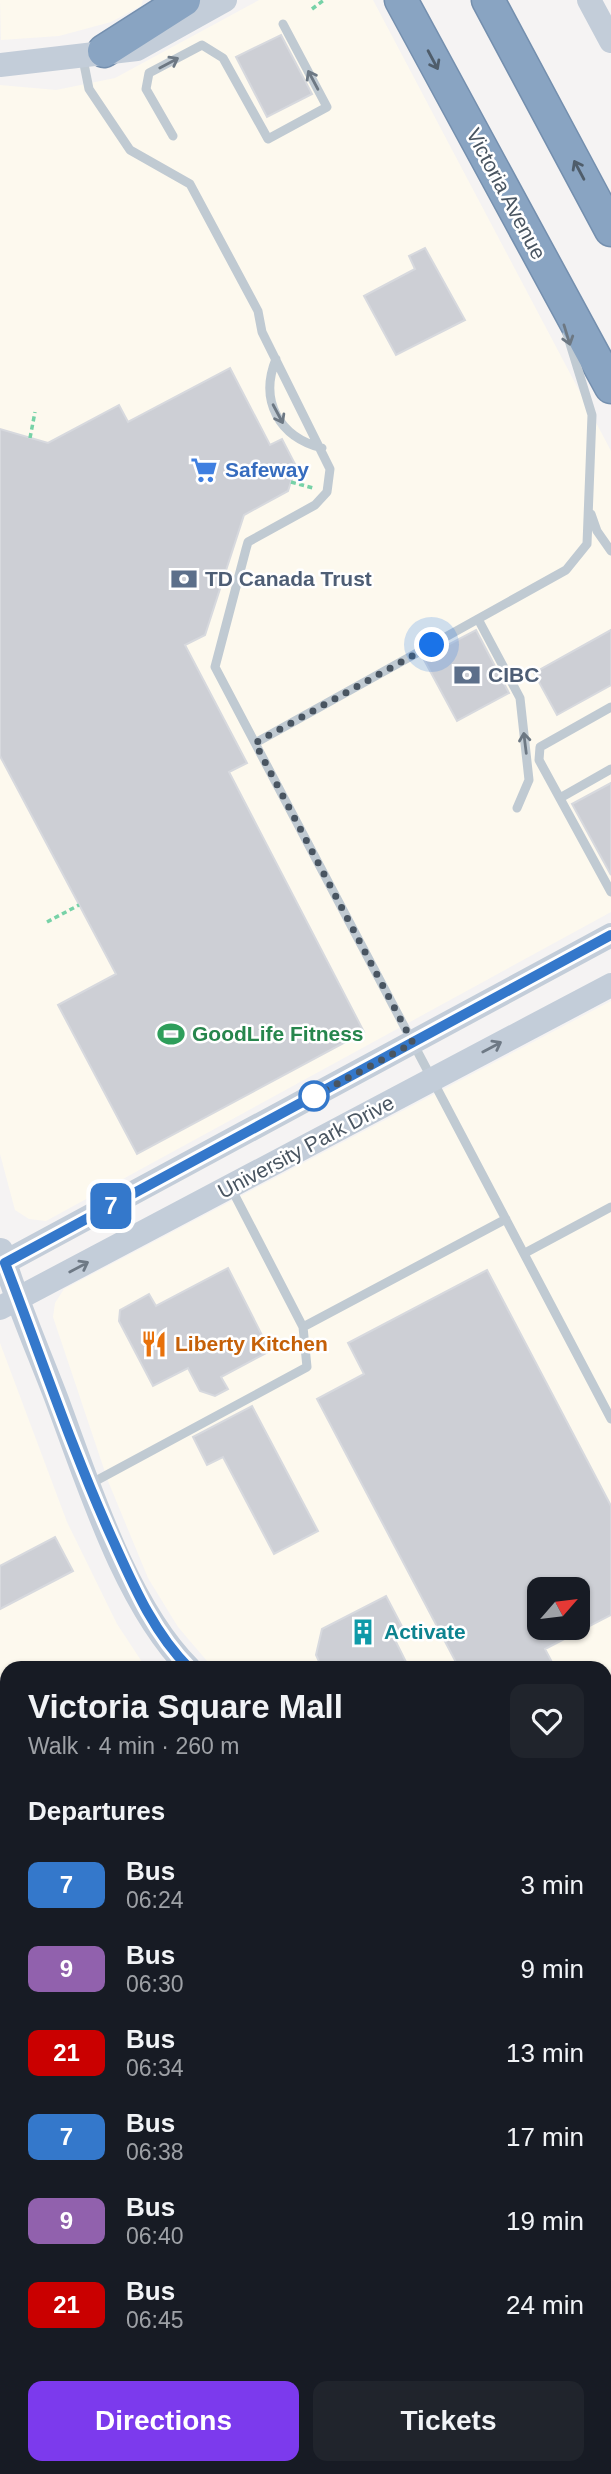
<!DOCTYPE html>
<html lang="en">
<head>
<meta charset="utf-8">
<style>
  :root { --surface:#171b24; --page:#20242c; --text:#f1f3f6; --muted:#9ea1a6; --accent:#7c3aed }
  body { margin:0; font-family:Arial,sans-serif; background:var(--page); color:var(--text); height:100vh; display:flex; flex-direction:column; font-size:26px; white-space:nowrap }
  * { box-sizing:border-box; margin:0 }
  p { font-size:23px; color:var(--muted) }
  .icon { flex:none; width:38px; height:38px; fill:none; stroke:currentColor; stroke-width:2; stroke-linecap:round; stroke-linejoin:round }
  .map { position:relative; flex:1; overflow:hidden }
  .sheet { position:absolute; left:0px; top:1661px; width:612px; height:814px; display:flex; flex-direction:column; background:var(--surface); border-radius:21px 21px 0 0; box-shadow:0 2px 5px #0004 }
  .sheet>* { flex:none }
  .badge { padding:0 14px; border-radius:10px; font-size:24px; line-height:46px }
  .needle { width:46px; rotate:62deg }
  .controls { position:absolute; left:527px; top:1577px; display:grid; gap:14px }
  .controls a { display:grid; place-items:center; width:63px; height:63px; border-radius:14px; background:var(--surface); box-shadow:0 2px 5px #0004; font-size:35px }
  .you { position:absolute; width:35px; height:35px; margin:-18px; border:5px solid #fff; border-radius:50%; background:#1a73e8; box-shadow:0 0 0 10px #1a73e833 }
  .map>.badge { position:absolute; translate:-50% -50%; box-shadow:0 0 0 4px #fff }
  h2 { padding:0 28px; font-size:26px; line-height:63px }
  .round { display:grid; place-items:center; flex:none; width:74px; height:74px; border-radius:14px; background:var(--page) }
  .headline { display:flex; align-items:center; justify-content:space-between; height:119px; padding:0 28px }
  h1 { font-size:33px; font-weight:700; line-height:52px }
  .primary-button { display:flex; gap:14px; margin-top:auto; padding:14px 28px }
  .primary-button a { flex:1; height:80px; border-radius:14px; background:var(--accent); color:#fff; font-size:28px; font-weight:700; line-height:80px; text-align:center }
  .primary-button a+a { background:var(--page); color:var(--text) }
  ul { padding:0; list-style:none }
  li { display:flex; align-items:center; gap:21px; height:84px; padding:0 28px }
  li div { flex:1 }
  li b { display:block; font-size:26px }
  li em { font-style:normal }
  li .badge { min-width:77px; font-weight:700; text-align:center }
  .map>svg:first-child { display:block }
  .commercial { fill:#fdf9ee; fill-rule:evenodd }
  .green { fill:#c1f2d5 }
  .water { fill:#8ddaf1 }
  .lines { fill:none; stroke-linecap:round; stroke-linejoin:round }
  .river { stroke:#8ddaf1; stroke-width:32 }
  .building { fill:#cdcfd5; stroke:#d7d9de; stroke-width:2; fill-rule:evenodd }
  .highway-casing { stroke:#748fae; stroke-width:35 }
  .path { stroke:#77d2a7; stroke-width:3.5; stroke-dasharray:5 3.5; stroke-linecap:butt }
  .lane { stroke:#c0cad2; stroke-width:9 }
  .street { stroke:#c0cad2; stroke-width:18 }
  .secondary { stroke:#c3cdd9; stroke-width:24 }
  .highway { stroke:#89a4c2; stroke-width:32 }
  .oneway { stroke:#4f5d6b }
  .oneway2 { stroke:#6d7883 }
  .oneway3 { stroke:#6e7985 }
  .line-casing { stroke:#fff; stroke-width:16 }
  .line { stroke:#3478cb; stroke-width:10 }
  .walk { stroke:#495561; stroke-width:7; stroke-dasharray:0 12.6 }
  .stop-dot { fill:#fff; stroke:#3478cb; stroke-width:3.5 }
  .labels { text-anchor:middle; stroke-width:5; stroke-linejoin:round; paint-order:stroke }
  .street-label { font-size:21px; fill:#495561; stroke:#fff }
  .shop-label { font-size:21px; font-weight:bold; fill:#366cbe; stroke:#fff; text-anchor:start }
  .service-label { font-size:21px; font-weight:bold; fill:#4e5e75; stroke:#fff; text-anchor:start }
  .leisure-label { font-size:21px; font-weight:bold; fill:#27864d; stroke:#fff; text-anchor:start }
  .food-label { font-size:21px; font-weight:bold; fill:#c56008; stroke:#fff; text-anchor:start }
  .culture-label { font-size:21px; font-weight:bold; fill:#0d838f; stroke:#fff; text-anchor:start }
</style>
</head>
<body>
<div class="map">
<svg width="611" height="2474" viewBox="0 0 611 2474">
  <rect width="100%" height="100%" fill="#f5f3f3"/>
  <!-- commercial -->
  <path class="commercial" d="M0,0H143L141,6L111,22L59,36L1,40Z
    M259,0H373L611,451V912L46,1221L29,1219L15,1210L0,1154V85L56,90L115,78Z
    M611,1001V1790H606V1668H213L178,1627L148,1578L108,1481L53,1317L55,1303L64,1289ZM539,1589H578V1628H539Z
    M0,1343L67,1522L117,1624L146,1668H7V1778L0,1777Z
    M606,1830H611V2054L606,2057Z"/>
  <!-- green -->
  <path class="green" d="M7,2050V2137L0,2140V2063Z"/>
  <!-- water -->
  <path class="water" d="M7,2137V2468H71V2474H0V2140Z"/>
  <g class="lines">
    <!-- river -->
    <path class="river" d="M606,2104L611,2100"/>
  </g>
  <!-- building -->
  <path class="building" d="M281,35L312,94L267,117L236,57Z
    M425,248L465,320L396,355L364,296L415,269L409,256Z
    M230,368L270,445L282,439L296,466L288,491L244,515L205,635L185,645L247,763L229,772L364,1032L137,1154L58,1005L116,974L0,756V429L48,443L119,405L128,422Z
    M476,630L509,693L457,721L423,658Z
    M611,630V685L557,715L534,673Z
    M611,783V875L572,804Z
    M228,1268L270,1351L221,1377L228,1389L215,1396L200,1391L188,1368L153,1386L119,1321L120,1310L149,1294L156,1306Z
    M487,1270L611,1506V1615L545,1649L555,1668H459L317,1399L364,1374L348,1343ZM539,1589H578V1628H539Z
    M252,1406L318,1531L274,1554L223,1457L207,1465L193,1437Z
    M55,1537L73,1571L0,1609V1566Z
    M386,1596L406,1634L395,1640L409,1668H322L316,1655L322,1629Z"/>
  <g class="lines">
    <!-- highway casing -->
    <g class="highway-casing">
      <path id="highway" d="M401,0L611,387
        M488,0L611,230
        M104,51L184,0"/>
    </g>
    <!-- path -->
    <path class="path" d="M312,9L324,0
      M30,438L35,412
      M291,482L313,488
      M47,922L79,905
      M331,2474L343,2468"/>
    <!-- lane -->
    <path class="lane" d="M83,59L89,89L130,150L190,184L258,311L262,332L330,469L327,492L315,505L248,542L246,549L215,667L255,743
      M173,136L146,89L149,73L202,45L223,58L268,139L327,107L283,24
      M567,334L592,415L587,544L566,570L255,743L611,1419
      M276,359C259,401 279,437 322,448
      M591,514L597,531L611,551
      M478,619L520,698L529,780L517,808
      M611,707L540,747L539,760L611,892
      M560,798L611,769
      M525,1253L611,1207
      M303,1327L506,1219
      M90,1484L307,1367L303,1327L231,1188"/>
    <!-- street -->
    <path class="street" d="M0,1816L7,1817
      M466,2468L467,2474"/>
    <!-- secondary -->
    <path class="secondary" d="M589,0L611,41
      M0,65L137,49L225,0
      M1,1250C16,1301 38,1350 57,1400C88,1483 126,1605 189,1668
      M0,1265L611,935
      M0,1308L611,985
      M606,1808H611"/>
    <!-- highway -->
    <use href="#highway" class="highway"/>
  </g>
  <!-- one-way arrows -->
  <defs><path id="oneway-shaft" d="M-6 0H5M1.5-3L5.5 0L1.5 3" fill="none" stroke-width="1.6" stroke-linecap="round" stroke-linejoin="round" transform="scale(1.75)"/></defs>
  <g class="oneway">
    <use href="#oneway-shaft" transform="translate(433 60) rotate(62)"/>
    <use href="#oneway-shaft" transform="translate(579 170) rotate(-118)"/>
  </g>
  <g class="oneway2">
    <use href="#oneway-shaft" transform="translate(169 63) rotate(-28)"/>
    <use href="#oneway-shaft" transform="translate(313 80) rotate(-118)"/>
    <use href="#oneway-shaft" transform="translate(567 335) rotate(73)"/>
    <use href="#oneway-shaft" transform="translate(278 414) rotate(62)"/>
    <use href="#oneway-shaft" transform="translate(525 743) rotate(-97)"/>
  </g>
  <g class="oneway3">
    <use href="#oneway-shaft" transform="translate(492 1047) rotate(-28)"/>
    <use href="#oneway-shaft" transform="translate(79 1267) rotate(-28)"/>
  </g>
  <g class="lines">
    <!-- line casing -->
    <g class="line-casing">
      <path id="line" d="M189,1668C152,1631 132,1582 111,1536C71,1447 40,1354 5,1263L611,935"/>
    </g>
    <!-- line -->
    <use href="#line" class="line"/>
    <!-- walk -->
    <path class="walk" d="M314,1096L309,1099L413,1043L255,743L432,645"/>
  </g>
  <!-- icons -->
  <defs>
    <g id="supermarket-bare" transform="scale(2.1)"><path d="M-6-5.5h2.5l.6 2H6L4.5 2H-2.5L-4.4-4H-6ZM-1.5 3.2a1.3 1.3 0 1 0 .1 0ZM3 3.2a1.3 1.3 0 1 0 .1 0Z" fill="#3f7fe0" stroke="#fff" stroke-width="2.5" paint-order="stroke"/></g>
    <g id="bank-bare" transform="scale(2.1)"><path d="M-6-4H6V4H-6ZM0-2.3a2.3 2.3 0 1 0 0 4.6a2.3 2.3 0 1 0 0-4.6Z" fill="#5c6f8a" stroke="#fff" stroke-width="2.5" paint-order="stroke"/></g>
    <g id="stadium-bare" transform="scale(2.1)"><path d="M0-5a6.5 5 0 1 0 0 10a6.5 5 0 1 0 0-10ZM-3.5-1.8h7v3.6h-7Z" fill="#2e9e5b" stroke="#fff" stroke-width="2.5" paint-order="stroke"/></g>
    <g id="restaurant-bare" transform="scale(2.1)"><path d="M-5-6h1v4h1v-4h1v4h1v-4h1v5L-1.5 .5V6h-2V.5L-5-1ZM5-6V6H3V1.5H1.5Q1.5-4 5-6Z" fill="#e8710a" stroke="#fff" stroke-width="2.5" paint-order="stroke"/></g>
    <g id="building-bare" transform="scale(2.1)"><path d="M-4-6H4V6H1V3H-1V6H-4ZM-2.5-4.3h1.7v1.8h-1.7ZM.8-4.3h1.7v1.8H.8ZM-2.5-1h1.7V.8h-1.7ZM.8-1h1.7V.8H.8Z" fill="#0f9aa8" stroke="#fff" stroke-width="2.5" paint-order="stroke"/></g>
  </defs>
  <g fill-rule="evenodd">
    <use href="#supermarket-bare" x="204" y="470"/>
    <use href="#bank-bare" x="184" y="579"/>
    <use href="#bank-bare" x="467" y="675"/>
    <use href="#stadium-bare" x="171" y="1034"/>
    <use href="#restaurant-bare" x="154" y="1344"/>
    <use href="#building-bare" x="363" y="1632"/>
  </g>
  <!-- markers -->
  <circle class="stop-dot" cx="314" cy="1096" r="14"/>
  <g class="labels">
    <!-- street labels -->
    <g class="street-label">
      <text transform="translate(506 194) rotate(62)" y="7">Victoria Avenue</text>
      <text transform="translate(306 1147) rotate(-28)" y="7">University Park Drive</text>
    </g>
    <!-- shop labels -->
    <g class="shop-label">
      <text x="225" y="477">Safeway</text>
    </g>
    <!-- service labels -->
    <g class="service-label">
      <text x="205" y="586">TD Canada Trust</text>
      <text x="488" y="682">CIBC</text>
    </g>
    <!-- leisure labels -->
    <g class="leisure-label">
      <text x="192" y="1041">GoodLife Fitness</text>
    </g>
    <!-- food labels -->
    <g class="food-label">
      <text x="175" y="1351">Liberty Kitchen</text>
    </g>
    <!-- culture labels -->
    <g class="culture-label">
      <text x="384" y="1639">Activate</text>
    </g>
  </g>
</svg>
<div class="controls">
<a><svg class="needle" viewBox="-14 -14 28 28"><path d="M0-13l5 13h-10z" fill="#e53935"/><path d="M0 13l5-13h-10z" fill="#9ea1a6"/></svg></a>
</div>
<div class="you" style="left:432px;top:645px"></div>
<b class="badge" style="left:111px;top:1206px;background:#3478cb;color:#fff">7</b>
<section class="sheet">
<div class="headline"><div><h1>Victoria Square Mall</h1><p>Walk · 4 min · 260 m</p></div><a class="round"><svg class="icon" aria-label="heart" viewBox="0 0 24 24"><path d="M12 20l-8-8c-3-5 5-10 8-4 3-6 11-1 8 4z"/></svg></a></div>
<h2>Departures</h2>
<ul>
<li><span class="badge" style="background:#3478cb;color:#fff">7</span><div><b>Bus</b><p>06:24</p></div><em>3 min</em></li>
<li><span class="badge" style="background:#9161ad;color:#fff">9</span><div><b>Bus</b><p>06:30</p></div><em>9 min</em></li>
<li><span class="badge" style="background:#ca0000;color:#fff">21</span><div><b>Bus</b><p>06:34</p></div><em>13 min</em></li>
<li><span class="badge" style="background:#3478cb;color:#fff">7</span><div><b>Bus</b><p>06:38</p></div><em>17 min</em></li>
<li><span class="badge" style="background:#9161ad;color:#fff">9</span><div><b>Bus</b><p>06:40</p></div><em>19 min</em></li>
<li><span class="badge" style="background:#ca0000;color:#fff">21</span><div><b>Bus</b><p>06:45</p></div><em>24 min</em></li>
</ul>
<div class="primary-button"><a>Directions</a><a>Tickets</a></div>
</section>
</div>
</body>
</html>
